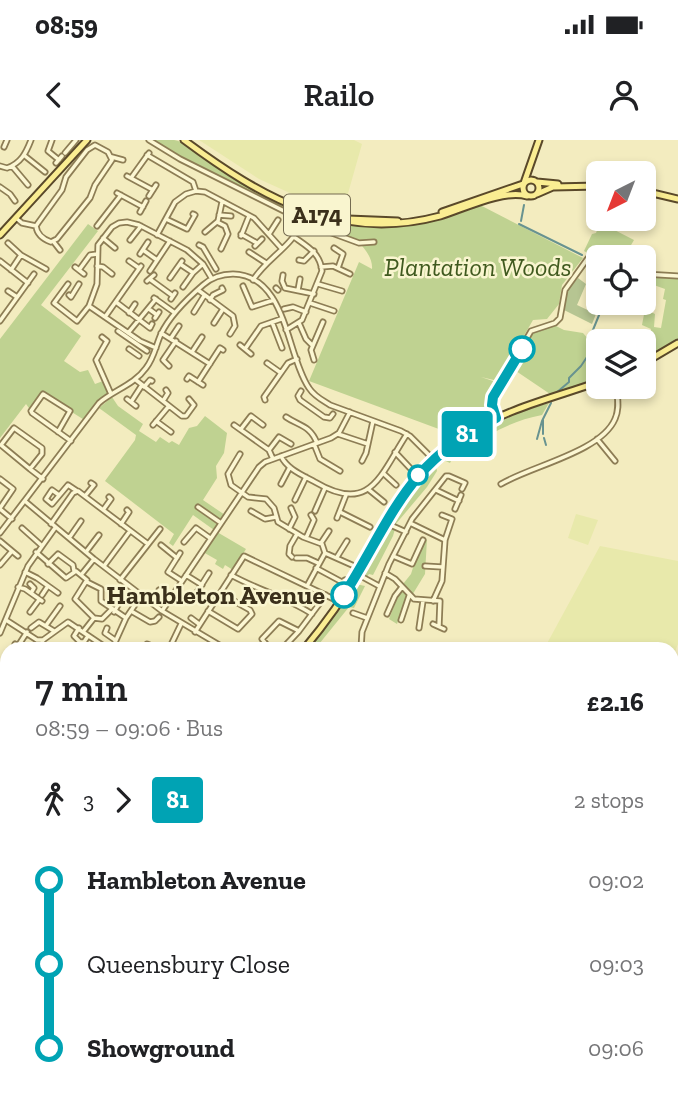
<!DOCTYPE html>
<html lang="en">
<head>
<meta charset="utf-8">
<style>
  :root { --surface:#fff; --page:#f2f2f2; --text:#202124; --muted:#757577 }
  body { margin:0; font-family:"Zilla Slab",serif; background:var(--page); color:var(--text); height:100vh; display:flex; flex-direction:column; font-size:26px; white-space:nowrap }
  * { box-sizing:border-box; margin:0 }
  p { font-size:23px; color:var(--muted) }
  .icon { flex:none; width:38px; height:38px; fill:none; stroke:currentColor; stroke-width:2; stroke-linecap:round; stroke-linejoin:round }
  .map { position:relative; flex:1; overflow:hidden }
  .panel { position:absolute; left:0px; top:502px; width:679px; height:464px; display:flex; flex-direction:column; background:var(--surface); border-radius:21px 21px 0 0; box-shadow:0 4px 10px #0003 }
  .panel>* { flex:none }
  .badge { padding:0 14px; border-radius:5px; font-size:24px; line-height:46px }
  .needle { width:46px; rotate:222deg }
  .controls { position:absolute; left:586px; top:21px; display:grid; gap:14px }
  .controls a { display:grid; place-items:center; width:70px; height:70px; border-radius:10px; background:var(--surface); box-shadow:0 4px 10px #0003; font-size:35px }
  .map>.badge { position:absolute; translate:-50% -50%; box-shadow:0 0 0 4px #fff }
  .legs { display:flex; align-items:center; gap:10px; height:77px; padding:0 35px; font-size:23px }
  .legs p { margin-inline-start:auto }
  .headline { display:flex; align-items:center; justify-content:space-between; height:119px; padding:0 35px }
  h1 { font-size:38px; font-weight:600; line-height:52px }
  ul { padding:0 35px; list-style:none }
  li { display:flex; align-items:center; gap:24px; height:84px; font-size:26px }
  li i { display:grid; place-items:center; width:10px; height:100%; margin:0 9px; background:currentColor }
  li i::after { content:''; width:18px; height:18px; margin:-9px; border:5px solid; border-radius:50%; background:var(--surface) }
  li p { margin-inline-start:auto }
  li:first-child i { background:linear-gradient(#0000 50%,currentColor 0) }
  li:last-child i { background:linear-gradient(currentColor 50%,#0000 0) }
  .status { display:flex; justify-content:space-between; align-items:center; height:49px; padding:0 35px; background:var(--surface); direction:ltr }
  .status svg { height:19px; fill:currentColor }
  header { display:flex; justify-content:space-between; align-items:center; height:91px; padding:0 35px; background:var(--surface); font-size:32px; font-weight:600 }
  .map>svg:first-child { display:block }
  .farmland { fill:#e8e9ab }
  .green { fill:#bfd291 }
  .cemetery { fill:#b6c592 }
  .lines { fill:none; stroke-linecap:round; stroke-linejoin:round }
  .stream { stroke:#689390; stroke-width:2 }
  .minor-casing { stroke:#8d7d55; stroke-width:7 }
  .major-casing { stroke:#5a492a; stroke-width:9 }
  .minor { stroke:#fcf7d3; stroke-width:3.5 }
  .major { stroke:#faed92; stroke-width:5 }
  .rail { stroke:#3b301b; stroke-width:2; stroke-dasharray:12 12; stroke-linecap:butt }
  .line-1-casing { stroke:#fff; stroke-width:16 }
  .line-1 { stroke:#00a3b4; stroke-width:10 }
  .stop-1-dot { fill:#fff; stroke:#00a3b4; stroke-width:3.5 }
  .labels { text-anchor:middle; stroke-width:5; stroke-linejoin:round; paint-order:stroke }
  .shield { fill:#f9f5cf; stroke:#746b51; stroke-width:2 }
  .shield-label { font-size:24px; font-weight:bold; fill:#3b301b }
  .park-label { font-size:26px; font-style:italic; fill:#405a1f; stroke:#f9f5cf }
  .stop-label { font-size:26px; font-weight:bold; fill:#3b301b; stroke:#f9f5cf; text-anchor:end }
</style>
</head>
<body>
<div class="status"><b>08:59</b><svg viewBox="0 0 49 12"><path d="M0 12V9h3v3zM5 12V6h3v6zM10 12V3h3v9zM15 12V0h3v12zM26 1h20v11H26zM47 4h2v5h-2z"/></svg></div>
<header><svg class="icon" aria-label="back" viewBox="0 0 24 24"><path d="M15 5l-7 7 7 7"/></svg>Railo<svg class="icon" aria-label="person" viewBox="0 0 24 24"><circle cx="12" cy="8" r="4"/><path d="M4 21q1-7 8-7t8 7"/></svg></header>
<div class="map">
<svg width="678" height="965" viewBox="0 0 678 965">
  <rect width="100%" height="100%" fill="#f3ecbf"/>
  <!-- farmland -->
  <path class="farmland" d="M199,0H354L362,4L343,71L312,63L259,39Z
    M576,374L598,380L588,405L568,398Z
    M600,406L678,421V504L672,519V509H544Z"/>
  <!-- green -->
  <path class="green" d="M152,0C159,0 167,0 174,0C192,3 220,29 237,40C292,73 353,96 419,84C440,80 460,72 480,65L583,118L562,145L559,164L547,179L533,180L498,241L481,237L496,242L487,258L490,275L455,295L309,241L359,122L372,129C373,119 365,108 358,102C286,74 219,39 152,0Z
    M597,81L634,100L624,117L598,119L584,111L592,94L596,93L599,85Z
    M88,84L98,91L41,165L81,196L64,221L80,232L88,230L95,244L103,241L109,253C100,259 88,269 86,281L43,254L31,271L26,264L0,298V199Z
    M644,135L678,137V201L644,220L651,189L642,185L645,169L655,174L654,187L661,188L666,160L663,159L665,149L651,144L647,151L644,150Z
    M554,185L564,190L583,193L590,201L598,203V224L586,244L550,254L513,229L534,190Z
    M112,257L118,266L143,284L139,291L156,302L160,297L169,303L172,301L179,305L189,288L197,286L205,276L227,293L224,313L216,326L217,338L203,360L225,375L214,390L193,375L173,406L169,403L174,394L105,341L135,300L136,295L99,268Z
    M549,263L542,275C515,280 492,292 469,308L459,306L450,323L439,318C471,290 509,274 549,263Z
    M435,321L437,331L427,347L395,385L390,380L403,356Z
    M389,387L395,389L393,396L373,435L369,434L367,437L362,433L386,388Z
    M217,392L246,409L233,430L225,425L223,429L215,424L217,420L203,412Z
    M427,399L425,434L411,457L408,455L397,484L389,479L403,444L411,434L417,415Z
    M356,444L365,446L354,468L349,467L315,509H306L328,484Z
    M61,959H164L165,965H73Z"/>
  <!-- cemetery -->
  <path class="cemetery" d="M578,138L586,144L577,165L596,174L592,184L564,170L567,150Z"/>
  <g class="lines">
    <!-- stream -->
    <path class="stream" d="M521,81L524,65
      M519,84L582,115
      M592,121L598,124
      M556,253L569,242V238L581,226L587,217L588,202L604,163
      M543,294V280
      M544,298L546,305
      M537,299L542,281L551,263"/>
    <!-- minor casing -->
    <g class="minor-casing">
      <path id="minor" d="M52,0L48,11L59,20
        M149,0L180,19L300,79L302,82L359,103L374,102
        M95,5L108,12L112,20L95,45L90,58L57,99L51,102C43,99 37,95 36,86L38,83L62,50L66,37L87,10Z
        M4,7L7,0
        M65,13L76,0
        M147,15L193,42L196,51
        M25,16L45,32
        M112,17L123,20
        M56,23L62,16
        M0,26L7,28C21,23 26,13 31,0
        M12,26L28,45
        M127,36L153,50
        M131,38L149,13
        M0,47L10,54L15,61
        M117,53L143,67
        M149,56L156,45
        M140,72L146,61
        M219,75L231,76
        M16,78L22,83L36,86
        M166,79L187,89L195,75L193,74
        M217,82L225,86L228,94L221,109
        M97,86L121,55
        M205,92L218,81L222,62
        M241,94L257,103
        M269,94L278,80
        M157,95L175,62L186,54L196,51L205,52L254,78L282,109
        M241,96L249,76
        M103,98L115,108
        M130,100L141,86
        M53,101L60,110
        M8,103L21,115L46,129
        M199,105L203,107L216,129
        M255,106L262,99
        M334,108L343,114L338,128
        M143,110L157,120
        M249,112L266,123
        M140,114L148,102
        M299,120L304,121L314,111
        M0,121L28,143
        M129,121L139,128
        M180,124L192,132
        M97,126L103,127L112,134
        M75,127L84,134
        M321,127L333,126L350,134
        M11,130L21,115
        M79,130L90,115L97,114
        M150,131L170,101
        M644,134L678,136
        M283,135L282,141L285,148L314,154
        M170,138L182,121
        M151,140L173,156
        M253,140C267,118 292,107 302,82
        M147,141L154,135
        M68,144L54,163L77,181L89,166
        M318,144L342,151
        M243,146L252,167L274,160
        M183,147L193,133L203,124
        M276,148L278,150
        M198,150L233,176L235,186L230,194
        M298,150L300,139
        M8,151L17,157
        M69,155L71,157L79,144
        M154,158L175,173
        M171,159L175,153
        M210,160L213,155L223,150L222,148
        M116,162L150,188L152,184
        M310,163L334,171
        M89,166L97,144L98,105L112,87L119,83L127,82L139,85L187,110L203,124L212,139
        M89,166L140,201L156,208
        M149,169L157,175
        M284,169L293,167L306,172
        M194,172L204,156
        M129,173L135,164
        M105,177L141,126
        M155,178L159,172
        M0,181L34,134
        M272,182L282,208
        M214,183L223,169
        M299,183L306,199L312,205
        M286,190L302,180L322,131C320,113 308,107 294,97
        M118,191L147,211
        M128,193L156,159
        M161,193L210,224
        M102,197L107,201L96,220L111,254
        M171,198L179,186
        M240,205L251,214
        M129,209L139,216
        M245,209L261,186L281,179
        M192,212L202,197
        M314,220L311,210L323,182
        M267,223L281,233
        M169,226L163,220L176,201
        M187,239L189,236L203,245
        M136,240L182,276H186L194,265L189,259
        M198,242L220,208L223,210
        M144,247L150,240L152,241
        M301,251L298,256L300,260L324,277L330,278L333,274
        M127,259L136,266
        M265,260L264,257L288,223L297,219
        M163,261L168,253L166,250
        M131,262L142,245
        M286,277C299,286 310,285 317,303
        M496,278L493,268V257L531,191L555,183L560,178L565,150L588,118L598,120
        M156,281L171,292
        M153,285L169,266
        M234,285L269,310L273,319
        M241,289L251,276L263,285
        M58,292L70,271L43,254L31,271L32,273L71,301
        M338,294L368,304
        M597,299L615,321
        M314,304L320,319L340,331
        M269,310L279,297L291,304
        M395,312L410,328
        M240,314L228,334L231,345L248,357L266,359L274,368L278,382L303,397L322,404L325,413L307,446
        M281,316C287,329 302,335 315,342C371,375 380,335 407,294
        M362,321L366,313L373,281
        M30,329L1,305L14,288L42,308V314L30,329L43,339
        M383,333L396,345
        M0,339L13,349L0,368
        M281,344L290,327
        M501,344C531,326 601,312 615,279C620,268 617,258 617,247
        M368,349L384,362
        M436,350L459,361
        M59,355L52,350L46,359L52,364L68,345L77,351
        M85,356L94,345L91,343
        M295,360L306,337
        M26,362L94,419L162,471L226,509
        M198,367L221,383
        M0,369L12,379
        M455,369L461,355
        M103,370L111,359L109,357
        M251,371L265,379L276,377
        M315,371L325,348
        M340,372L370,387
        M337,378L346,355
        M386,383L406,392
        M410,383L445,400
        M51,384L73,353L78,351L148,404
        M121,384L129,372L127,370
        M22,388L41,405
        M289,389L295,377L291,368
        M0,393L99,263C114,250 134,245 146,228C154,218 156,205 161,194C170,175 188,158 203,145C212,137 222,134 233,134C287,135 286,214 309,248C314,256 322,260 330,265L401,291L410,296L433,319
        M69,398L81,381
        M306,398L314,380L311,375
        M0,401L18,416
        M184,402L196,388L210,398
        M321,403L329,391
        M161,405L177,418
        M36,412L66,438L76,431L87,440L75,459L94,478L83,492
        M86,412L99,395
        M180,413L168,432L182,441
        M325,413L352,425
        M393,416L412,424L423,400
        M292,417L289,414L290,406L297,394
        M337,417L347,401
        M296,418H307L318,423
        M48,424L58,414L73,425L74,431
        M0,425L12,411
        M104,426L130,391
        M425,426L442,427
        M316,428L342,442
        M25,432L37,438L58,453
        M385,433L395,439L414,459L440,461L439,486
        M357,434L379,446
        M81,435L94,419
        M186,435L202,445
        M231,435C258,450 286,457 312,474
        M120,440L160,389
        M87,442L101,449V461L126,478
        M30,444L34,448L31,453
        M344,446L342,442L345,440
        M18,447L25,449L42,461
        M159,450L169,458
        M42,455L48,446
        M192,460L209,433
        M433,461L442,441L445,400L452,379L442,375
        M131,471L150,482L155,481L159,477
        M162,471L259,327L265,322L331,298L339,293L350,272
        M208,471L238,489L252,474L250,470L220,453
        M30,472L39,460
        M114,472L122,458L115,453L112,457L119,463
        M353,473L367,478
        M387,474L395,456L402,447
        M94,478L102,479L111,470
        M191,478L199,484
        M6,480L37,500H43
        M401,480L409,456
        M47,484L60,466
        M433,484L444,489
        M31,488L39,482L54,491
        M79,488L74,496L80,502H84L88,496
        M107,488L105,493L115,500
        M419,488L423,461
        M195,492L244,416L340,462
        M0,493L28,426L55,388
        M43,500L68,482L108,509
        M15,504L22,509
        M18,506L27,492
        M171,506L183,509
        M56,507L59,509
        M40,509L43,500
        M112,509L126,478L141,456
        M142,509L147,504L159,509
        M169,509L181,484
        M270,509L262,499L279,481L299,491
        M282,509L299,491L326,455
        M361,509L362,492L389,424L412,379L446,336H449L465,343L462,349
        M0,529L7,535
        M1,530L7,522
        M0,557L7,559
        M0,589L7,592
        M0,611L7,606
        M0,619L7,631
        M0,638L7,633
        M0,672L7,666
        M0,673L7,678
        M0,755L4,753L7,754
        M0,773L7,779
        M0,865L7,854
        M474,959L483,961L495,959
        M552,959L555,965"/>
    </g>
    <!-- major casing -->
    <g class="major-casing">
      <path id="major" d="M184,0C262,58 340,103 440,76C463,69 503,49 527,56
        M523 48a8 8 0 1 1 16 0a8 8 0 1 1-16 0Z
        M537,42L558,44
        M524,43L539,0
        M644,51L678,59
        M537,54L553,47L598,46
        M442,72L523,44
        M348,79L398,81
        M0,95L87,0
        M644,223L678,203
        M304,509C324,485 343,459 359,431C392,374 410,329 470,292C509,268 556,257 598,242
        M0,803L7,808
        M368,959L382,965"/>
    </g>
    <!-- minor -->
    <use href="#minor" class="minor"/>
    <!-- major -->
    <use href="#major" class="major"/>
    <!-- rail -->
    <path class="rail" d="M672,611L678,594
      M672,861L678,864
      M0,908L7,916
      M60,959L72,965
      M673,965L678,943"/>
  </g>
  <g class="lines">
    <!-- line-1 casing -->
    <g class="line-1-casing">
      <path id="line-1" d="M344,455C393,377 406,322 496,278L492,265L493,257L522,209"/>
    </g>
    <!-- line-1 -->
    <use href="#line-1" class="line-1"/>
  </g>
  <!-- markers -->
  <g class="stop-1-dot">
    <circle cx="522" cy="209" r="12"/>
    <circle cx="418" cy="335" r="9"/>
    <circle cx="344" cy="455" r="12"/>
  </g>
  <g class="labels">
    <!-- shield labels -->
    <rect class="shield" x="284" y="54.5" width="66" height="41" rx="5"/>
    <g class="shield-label">
      <text x="317" y="83">A174</text>
    </g>
    <!-- park labels -->
    <g class="park-label">
      <text x="478" y="136">Plantation Woods</text>
    </g>
    <!-- stop labels -->
    <g class="stop-label">
      <text x="325" y="464">Hambleton Avenue</text>
    </g>
  </g>
</svg>
<div class="controls">
<a><svg class="needle" viewBox="-14 -14 28 28"><path d="M0-13l5 13h-10z" fill="#e53935"/><path d="M0 13l5-13h-10z" fill="#757577"/></svg></a>
<a><svg class="icon" aria-label="locate" viewBox="0 0 24 24"><circle cx="12" cy="12" r="6"/><path d="M12 2v4M12 18v4M2 12h4M18 12h4"/></svg></a>
<a><svg class="icon" aria-label="layers" viewBox="0 0 24 24"><path d="M12 4l9 5-9 5-9-5zM3 14l9 5 9-5"/></svg></a>
</div>
<b class="badge" style="left:467px;top:294px;background:#00a3b4;color:#fff">81</b>
<section class="panel">
<div class="headline"><div><h1>7 min</h1><p>08:59 – 09:06 · Bus</p></div><b>£2.16</b></div>
<div class="legs"><svg class="icon" aria-label="walk" viewBox="0 0 24 24"><circle cx="13" cy="4" r="2"/><path d="M13 8l-2 6 4 7M11 14l-3 7M7 12l3-4h3l4 4"/></svg>3<svg class="icon" aria-label="forward" viewBox="0 0 24 24"><path d="M9 5l7 7-7 7"/></svg><b class="badge" style="background:#00a3b4;color:#fff">81</b><p>2 stops</p></div>
<ul>
<li><i style="color:#00a3b4"></i><b>Hambleton Avenue</b><p>09:02</p></li>
<li><i style="color:#00a3b4"></i><span>Queensbury Close</span><p>09:03</p></li>
<li><i style="color:#00a3b4"></i><b>Showground</b><p>09:06</p></li>
</ul>
</section>
</div>
</body>
</html>
